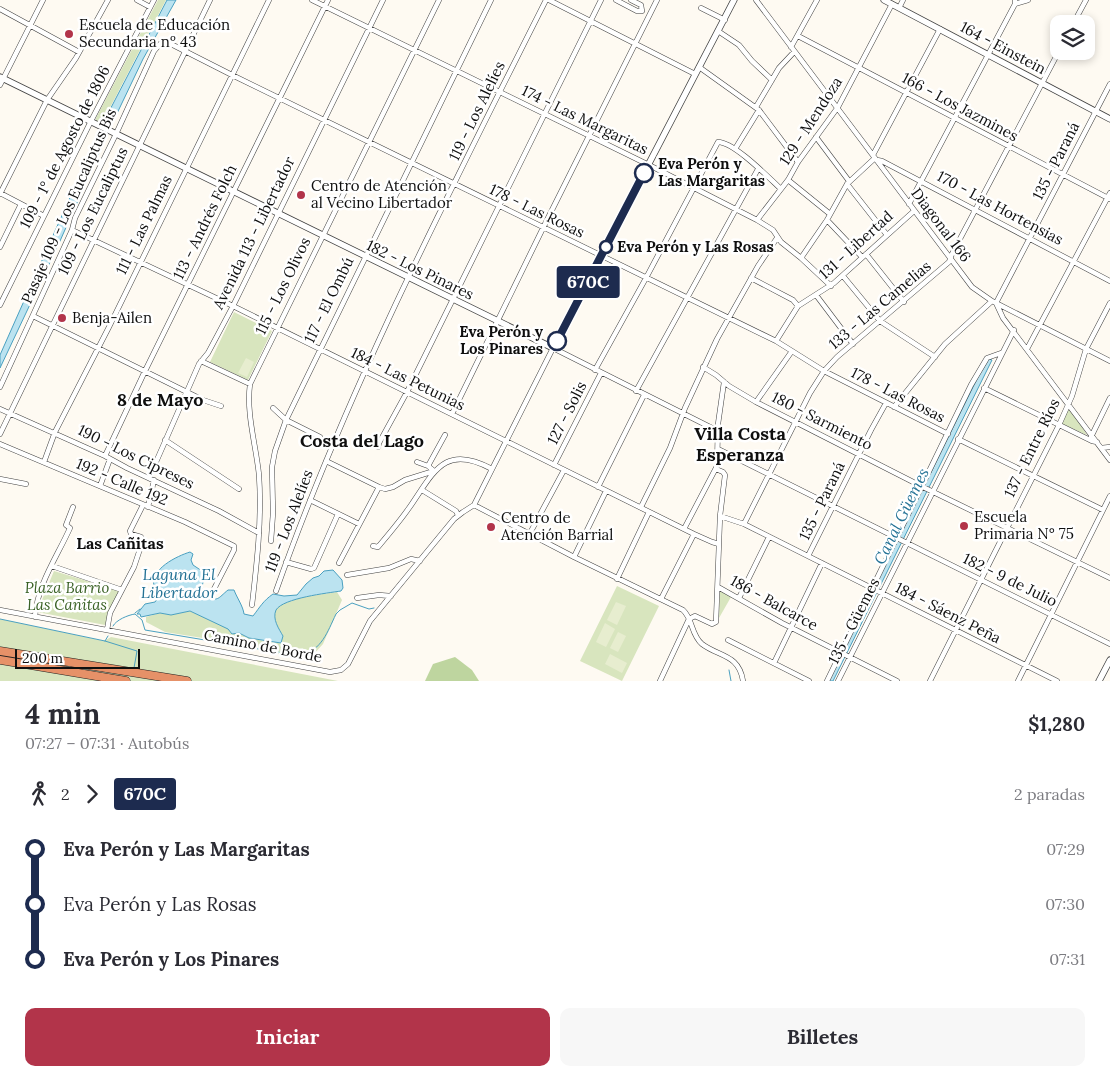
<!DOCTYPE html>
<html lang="es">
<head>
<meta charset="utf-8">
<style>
  :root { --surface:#fff; --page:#f7f7f7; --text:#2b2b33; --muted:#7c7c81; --accent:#b2344a }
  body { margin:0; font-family:Lora,serif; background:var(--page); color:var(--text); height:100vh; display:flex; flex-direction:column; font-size:19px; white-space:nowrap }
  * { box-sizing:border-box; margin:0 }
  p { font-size:16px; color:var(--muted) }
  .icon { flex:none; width:28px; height:28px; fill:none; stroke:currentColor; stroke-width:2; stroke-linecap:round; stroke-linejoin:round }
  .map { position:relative; height:681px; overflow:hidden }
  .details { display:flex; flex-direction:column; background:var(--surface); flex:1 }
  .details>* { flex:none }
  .badge { padding:0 10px; border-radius:4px; font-size:18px; line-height:32px }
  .buttons { position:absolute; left:1050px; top:15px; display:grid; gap:10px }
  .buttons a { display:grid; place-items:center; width:45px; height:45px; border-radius:10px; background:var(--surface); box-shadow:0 2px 8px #0003; font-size:25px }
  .scale { position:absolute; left:15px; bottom:12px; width:125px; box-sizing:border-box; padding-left:5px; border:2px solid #0f0f0f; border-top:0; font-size:14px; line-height:18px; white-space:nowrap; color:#0f0f0f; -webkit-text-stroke:4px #fff; paint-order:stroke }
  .map>.badge { position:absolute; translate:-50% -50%; box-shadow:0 0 0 2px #fff }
  .legs { display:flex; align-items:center; gap:8px; height:55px; padding:0 25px; font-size:16px }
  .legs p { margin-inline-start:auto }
  .overview { display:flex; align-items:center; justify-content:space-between; height:85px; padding:0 25px }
  h1 { font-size:28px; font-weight:700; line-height:38px }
  .primary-button { display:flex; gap:10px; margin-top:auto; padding:10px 25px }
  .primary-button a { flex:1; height:58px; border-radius:10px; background:var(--accent); color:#fff; font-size:20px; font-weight:700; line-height:58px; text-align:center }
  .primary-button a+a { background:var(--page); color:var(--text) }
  ul { padding:0 25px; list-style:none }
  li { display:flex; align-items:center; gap:18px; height:55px; font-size:19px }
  li i { display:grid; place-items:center; width:8px; height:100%; margin:0 6px; background:currentColor }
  li i::after { content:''; width:12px; height:12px; margin:-6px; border:4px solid; border-radius:50%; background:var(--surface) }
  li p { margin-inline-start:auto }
  li:first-child i { background:linear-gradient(#0000 50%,currentColor 0) }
  li:last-child i { background:linear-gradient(currentColor 50%,#0000 0) }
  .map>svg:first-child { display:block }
  .green { fill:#d8e5be }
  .forest { fill:#bed59f }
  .pitch { fill:#e7edcf }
  .water { fill:#bbe3f0; stroke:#4aa0c0 }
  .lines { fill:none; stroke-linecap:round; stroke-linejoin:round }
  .stream { stroke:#4aa0c0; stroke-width:1 }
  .minor-casing { stroke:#424242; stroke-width:5.5 }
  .tertiary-casing { stroke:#424242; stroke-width:7 }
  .motorway-casing { stroke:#202020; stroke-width:9 }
  .minor { stroke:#fff; stroke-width:4.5 }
  .tertiary { stroke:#fff; stroke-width:5.5 }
  .motorway { stroke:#e69168; stroke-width:8 }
  .line-1-casing { stroke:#fff; stroke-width:11 }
  .line-1 { stroke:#1d2b4f; stroke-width:8 }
  .poi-dot { fill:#b2344a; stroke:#fff; stroke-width:2 }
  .stop-1-dot { fill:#fff; stroke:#1d2b4f; stroke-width:2.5 }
  .labels { text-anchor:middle; stroke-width:5; stroke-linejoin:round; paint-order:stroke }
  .poi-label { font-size:15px; fill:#0f0f0f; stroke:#fff; text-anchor:start }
  .street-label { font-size:15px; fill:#0f0f0f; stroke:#fff }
  .stop-label { font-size:15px; font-weight:bold; fill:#0f0f0f; stroke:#fff; text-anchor:start }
  .park-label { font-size:15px; font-style:italic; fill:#396125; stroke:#fff }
  .water-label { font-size:16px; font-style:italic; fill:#247295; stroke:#fff }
  .neighbourhood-label { font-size:16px; font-weight:bold; fill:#0f0f0f; stroke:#fff }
  .quarter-label { font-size:18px; font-weight:bold; fill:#0f0f0f; stroke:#fff }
</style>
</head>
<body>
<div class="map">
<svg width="1110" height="681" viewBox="0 0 1110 681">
  <rect width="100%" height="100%" fill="#fefaf2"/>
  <!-- green -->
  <path class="green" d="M158,0H166L102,123L96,121V118Z
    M234,312L272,331L248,380L210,362Z
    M1069,407L1087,435L1062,424Z
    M54,571L120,591L110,609L105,625L37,612Z
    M617,586L659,606L622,681L580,661Z
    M720,590L731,597L719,618Z
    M337,592L342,600L323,644L313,655L301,659L215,640L165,632L146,622V617L160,613L171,615L190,611L249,638L274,643L283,636C279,629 272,618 276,610C283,598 324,594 337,592Z
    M0,619L104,641L111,637L142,643L338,681H0Z"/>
  <!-- forest -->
  <path class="forest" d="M455,657L472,670L479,681H425L433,664Z"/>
  <!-- pitch -->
  <path class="pitch" d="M246,358L254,362L247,377L238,373Z
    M616,602L626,606L617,625L607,620Z
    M605,623L615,629L606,647L596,642Z
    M618,632L626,636L618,652L610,648Z
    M610,654L627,663L622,673L605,664Z"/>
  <!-- water -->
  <path class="water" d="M167,0H176L143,59L111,126L60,241L0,368V355L103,123Z
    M989,359L992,360L833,681H828L979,375Z
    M190,552L193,554L191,560L193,565L205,573L202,587L204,595C218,603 218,598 228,590H234C237,598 243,606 244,614L253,616C260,607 263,601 273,594L284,596L297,595L306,584L313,578L319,576L324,571L333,570L342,580L343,588L341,591C328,593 283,598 276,610C272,619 279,629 283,636L281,643L249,638L239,633L232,634L228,629L190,611L171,615L160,613L141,617L140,614H137L145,604L155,602L158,598C157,594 155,590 154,586C150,569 177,556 190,552Z"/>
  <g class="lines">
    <!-- stream -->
    <path class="stream" d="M135,613L140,609
      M0,619L105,641L137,651L134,668
      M113,626C116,620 128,615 135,614L142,620L145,630L301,656C322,649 327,633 336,614L340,610L352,603L369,609L374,608
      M105,641L108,636
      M729,670L731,681"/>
    <!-- minor casing -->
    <g class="minor-casing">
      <path id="minor" d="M137,0L150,7
        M312,0L649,165L757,220L773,230L781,242L801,258L831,286
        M549,0L695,74
        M616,0L637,11H642L641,5L631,0
        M756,0L972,287L992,301L1110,361
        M1015,4L1028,0
        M701,8L725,20
        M899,8L903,0
        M0,9L79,52
        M1073,24L1086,0
        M718,31L739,45L752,61L772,80
        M798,36L1110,199
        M791,47L817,0
        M699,67L759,110L798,162
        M0,85L43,0
        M756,107L779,68L794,52
        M816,137L849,181
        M735,149L759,110
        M873,155L940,29
        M877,160L882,161L1110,281
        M788,180L830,214
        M847,184L887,235
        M0,193L44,216
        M0,194L47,100L76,58L108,0
        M909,204L1015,4V0
        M757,220L788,180L798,162L838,107L892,4
        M827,220L862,257
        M72,230L233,306L694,534L712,542L719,544
        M0,247L21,204
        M866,254L904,302
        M801,258L827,220L847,184L875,158
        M843,276L880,321L935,357
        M751,278L793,300L798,306
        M816,295L853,344
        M996,303L1110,84
        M996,303L1003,318L1110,460
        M0,305L91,121L154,0
        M33,316L203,400L221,406
        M776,341L798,306L834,283L914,211
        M1027,349L1110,193
        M201,361L250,384
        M703,367L716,375L729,386L756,402L923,487L1110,578
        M595,370L646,278L718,142C734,142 768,177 781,189
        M0,387L72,230L75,218L116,134L154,51L161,43L167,42L232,75L776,341L824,371L948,434
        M984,388L1092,441L1097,442
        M636,391L758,169
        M756,402L792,351
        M894,407L945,344L992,301
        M273,408L286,420L320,437
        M0,409L105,456L127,468L219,511L259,533
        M452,414L543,228L657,0
        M0,434L210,0
        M1091,437L1110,398
        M958,439L1103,510
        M165,440L239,489
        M0,444L185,522L234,546V550L214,589
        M378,447L379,443L407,392L601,0
        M1101,448L1110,447
        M718,449L1110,644
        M105,456L145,371L328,0
        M326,461L379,487L385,489L393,487L405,480L434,471L428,466L445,435
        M44,462L55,432L109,327L269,0
        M417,462L428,466
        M554,465L601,373
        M149,478L199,364L208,353L233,306L383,0
        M0,479L26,484
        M100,486L110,459
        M598,487L644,395
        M422,490L456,511L458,515
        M310,500L359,524
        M474,505L553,348L718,431
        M474,505L574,557L683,610C693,619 691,635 702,644C719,657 739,654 743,681
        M148,507L154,480
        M641,507L670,448L685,408L717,339L758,266L777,238
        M720,516L744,524L1057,681
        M744,524L810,393L824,371L837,357L949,262L952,254L1059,51
        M684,529L717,466L718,424L724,382
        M529,535L564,470
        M271,541L273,513L272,467L275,451L286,420L491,0
        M373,546L378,547C389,534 400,521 409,508C434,472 444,443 492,469
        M808,556L871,430L886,403
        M574,557L606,491
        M286,562L311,569L314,568L338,514
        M339,563L379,487
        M52,566L122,590
        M347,575L389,568L411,559L420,561
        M617,579L649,512
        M718,587L782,623L897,681
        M276,591C348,387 449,193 546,0
        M357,598L379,595L391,596
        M739,598L769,537
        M661,599L694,534
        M252,605C257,562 262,519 259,475C256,445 246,414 250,384L439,0
        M0,610L330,672L341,670L348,664L370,621L454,519L463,512L474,505
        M35,617C37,585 57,557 70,528L66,525L73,507
        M689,619L695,616L712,624L716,622L720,516L725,475L723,472L716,469
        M107,630L110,613L134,567L143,540L141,537L131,534L130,531L143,505
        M728,640L809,681
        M774,663L822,563
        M660,681L689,619
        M827,681L971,385L987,358L1001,353
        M838,681L1014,330
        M930,681L1059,425L1072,396L1086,349L1110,303
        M1018,681L1110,496"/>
    </g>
    <!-- tertiary casing -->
    <g class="tertiary-casing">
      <path id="tertiary" d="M884,0L1110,119
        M0,77L553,348L734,0
        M1099,681L1110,660"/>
    </g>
    <!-- motorway casing -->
    <g class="motorway-casing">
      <path id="motorway" d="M0,651L187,681
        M0,660L126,681"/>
    </g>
    <!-- minor -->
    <use href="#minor" class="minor"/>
    <!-- tertiary -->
    <use href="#tertiary" class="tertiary"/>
    <!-- motorway -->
    <use href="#motorway" class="motorway"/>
  </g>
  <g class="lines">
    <!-- line-1 casing -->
    <g class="line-1-casing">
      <path id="line-1" d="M557,341L644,173"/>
    </g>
    <!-- line-1 -->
    <use href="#line-1" class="line-1"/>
  </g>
  <!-- markers -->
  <g class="poi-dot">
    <circle cx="69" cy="34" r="5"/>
    <circle cx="301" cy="195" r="5"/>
    <circle cx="62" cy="318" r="5"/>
    <circle cx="964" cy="526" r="5"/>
    <circle cx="491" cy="527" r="5"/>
  </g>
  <g class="stop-1-dot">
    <circle cx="644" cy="173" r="9"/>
    <circle cx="606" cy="247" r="6"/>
    <circle cx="557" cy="341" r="9"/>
  </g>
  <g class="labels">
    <!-- poi labels -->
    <g class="poi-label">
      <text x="79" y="30">Escuela de Educación<tspan x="79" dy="17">Secundaria nº 43</tspan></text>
      <text x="311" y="191">Centro de Atención<tspan x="311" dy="17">al Vecino Libertador</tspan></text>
      <text x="72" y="323">Benja-Ailen</text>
      <text x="974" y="522">Escuela<tspan x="974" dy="17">Primaria N° 75</tspan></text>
      <text x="501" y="523">Centro de<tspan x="501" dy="17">Atención Barrial</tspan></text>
    </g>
    <!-- street labels -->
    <g class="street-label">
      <text transform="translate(1003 48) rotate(28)" y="5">164 - Einstein</text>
      <text transform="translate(960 107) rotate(28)" y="5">166 - Los Jazmines</text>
      <text transform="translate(477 111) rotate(-64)" y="5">119 - Los Alelíes</text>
      <text transform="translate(585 120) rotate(26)" y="5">174 - Las Margaritas</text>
      <text transform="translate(811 121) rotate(-57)" y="5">129 - Mendoza</text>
      <text transform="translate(65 147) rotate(-63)" y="5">109 - 1° de Agosto de 1806</text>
      <text transform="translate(1056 161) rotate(-63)" y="5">135 - Paraná</text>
      <text transform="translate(69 206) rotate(-66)" y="5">Pasaje 109 - Los Eucaliptus Bis</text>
      <text transform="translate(1000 208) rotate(28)" y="5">170 - Las Hortensias</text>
      <text transform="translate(93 211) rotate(-64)" y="5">109 - Los Eucaliptus</text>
      <text transform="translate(537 211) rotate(26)" y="5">178 - Las Rosas</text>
      <text transform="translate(205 222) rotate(-64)" y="5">113 - Andrés Folch</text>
      <text transform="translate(144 225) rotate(-64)" y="5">111 - Las Palmas</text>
      <text transform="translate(941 225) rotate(53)" y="5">Diagonal 166</text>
      <text transform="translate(254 233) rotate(-64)" y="5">Avenida 113 - Libertador</text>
      <text transform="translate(856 245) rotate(-42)" y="5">131 - Libertad</text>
      <text transform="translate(420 270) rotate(26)" y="5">182 - Los Pinares</text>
      <text transform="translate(283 286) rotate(-64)" y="5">115 - Los Olivos</text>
      <text transform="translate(329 300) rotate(-64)" y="5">117 - El Ombú</text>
      <text transform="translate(880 305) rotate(-40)" y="5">133 - Las Camelias</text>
      <text transform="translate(408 379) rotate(26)" y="5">184 - Las Petunias</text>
      <text transform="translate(898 395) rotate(27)" y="5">178 - Las Rosas</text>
      <text transform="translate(567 413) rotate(-63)" y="5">127 - Solis</text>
      <text transform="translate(822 421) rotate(27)" y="5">180 - Sarmiento</text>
      <text transform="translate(1032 448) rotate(-64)" y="5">137 - Entre Ríos</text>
      <text transform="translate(136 457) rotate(26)" y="5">190 - Los Cipreses</text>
      <text transform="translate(122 482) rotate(23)" y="5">192 - Calle 192</text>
      <text transform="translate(822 501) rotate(-64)" y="5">135 - Paraná</text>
      <text transform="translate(289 521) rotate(-69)" y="5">119 - Los Alelíes</text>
      <text transform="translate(1010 580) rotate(26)" y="5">182 - 9 de Julio</text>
      <text transform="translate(774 603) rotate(29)" y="5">186 - Balcarce</text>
      <text transform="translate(948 613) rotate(27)" y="5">184 - Sáenz Peña</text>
      <text transform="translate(854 621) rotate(-63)" y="5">135 - Güemes</text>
      <text transform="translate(263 646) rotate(11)" y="5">Camino de Borde</text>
    </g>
    <!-- stop labels -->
    <g class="stop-label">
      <text x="658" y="169">Eva Perón y<tspan x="658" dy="17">Las Margaritas</tspan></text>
      <text x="617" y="252">Eva Perón y Las Rosas</text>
      <text x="543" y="337" text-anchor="end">Eva Perón y<tspan x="543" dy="17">Los Pinares</tspan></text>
    </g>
    <!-- park labels -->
    <g class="park-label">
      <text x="67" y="593">Plaza Barrio<tspan x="67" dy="17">Las Cañitas</tspan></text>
    </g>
    <!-- water labels -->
    <g class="water-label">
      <text transform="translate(901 516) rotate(-64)" y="6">Canal Güemes</text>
      <text x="179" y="580">Laguna El<tspan x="179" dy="18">Libertador</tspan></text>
    </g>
    <!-- neighbourhood labels -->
    <g class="neighbourhood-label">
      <text x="120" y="549">Las Cañitas</text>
    </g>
    <!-- quarter labels -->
    <g class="quarter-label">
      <text x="160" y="406">8 de Mayo</text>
      <text x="740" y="440">Villa Costa<tspan x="740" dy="21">Esperanza</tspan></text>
      <text x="362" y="447">Costa del Lago</text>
    </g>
  </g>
</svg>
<div class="buttons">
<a><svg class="icon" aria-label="layers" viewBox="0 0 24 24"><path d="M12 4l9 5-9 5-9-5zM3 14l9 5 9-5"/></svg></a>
</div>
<div class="scale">200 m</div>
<b class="badge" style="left:588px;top:282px;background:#1d2b4f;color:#fff">670C</b>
</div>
<section class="details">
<div class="overview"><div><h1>4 min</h1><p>07:27 – 07:31 · Autobús</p></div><b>$1,280</b></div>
<div class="legs"><svg class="icon" aria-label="walk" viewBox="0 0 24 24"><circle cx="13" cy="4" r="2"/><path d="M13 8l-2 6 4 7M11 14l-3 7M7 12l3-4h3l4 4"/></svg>2<svg class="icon" aria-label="forward" viewBox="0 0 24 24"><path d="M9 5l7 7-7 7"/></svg><b class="badge" style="background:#1d2b4f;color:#fff">670C</b><p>2 paradas</p></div>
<ul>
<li><i style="color:#1d2b4f"></i><b>Eva Perón y Las Margaritas</b><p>07:29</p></li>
<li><i style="color:#1d2b4f"></i><span>Eva Perón y Las Rosas</span><p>07:30</p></li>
<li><i style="color:#1d2b4f"></i><b>Eva Perón y Los Pinares</b><p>07:31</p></li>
</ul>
<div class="primary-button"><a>Iniciar</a><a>Billetes</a></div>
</section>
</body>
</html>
